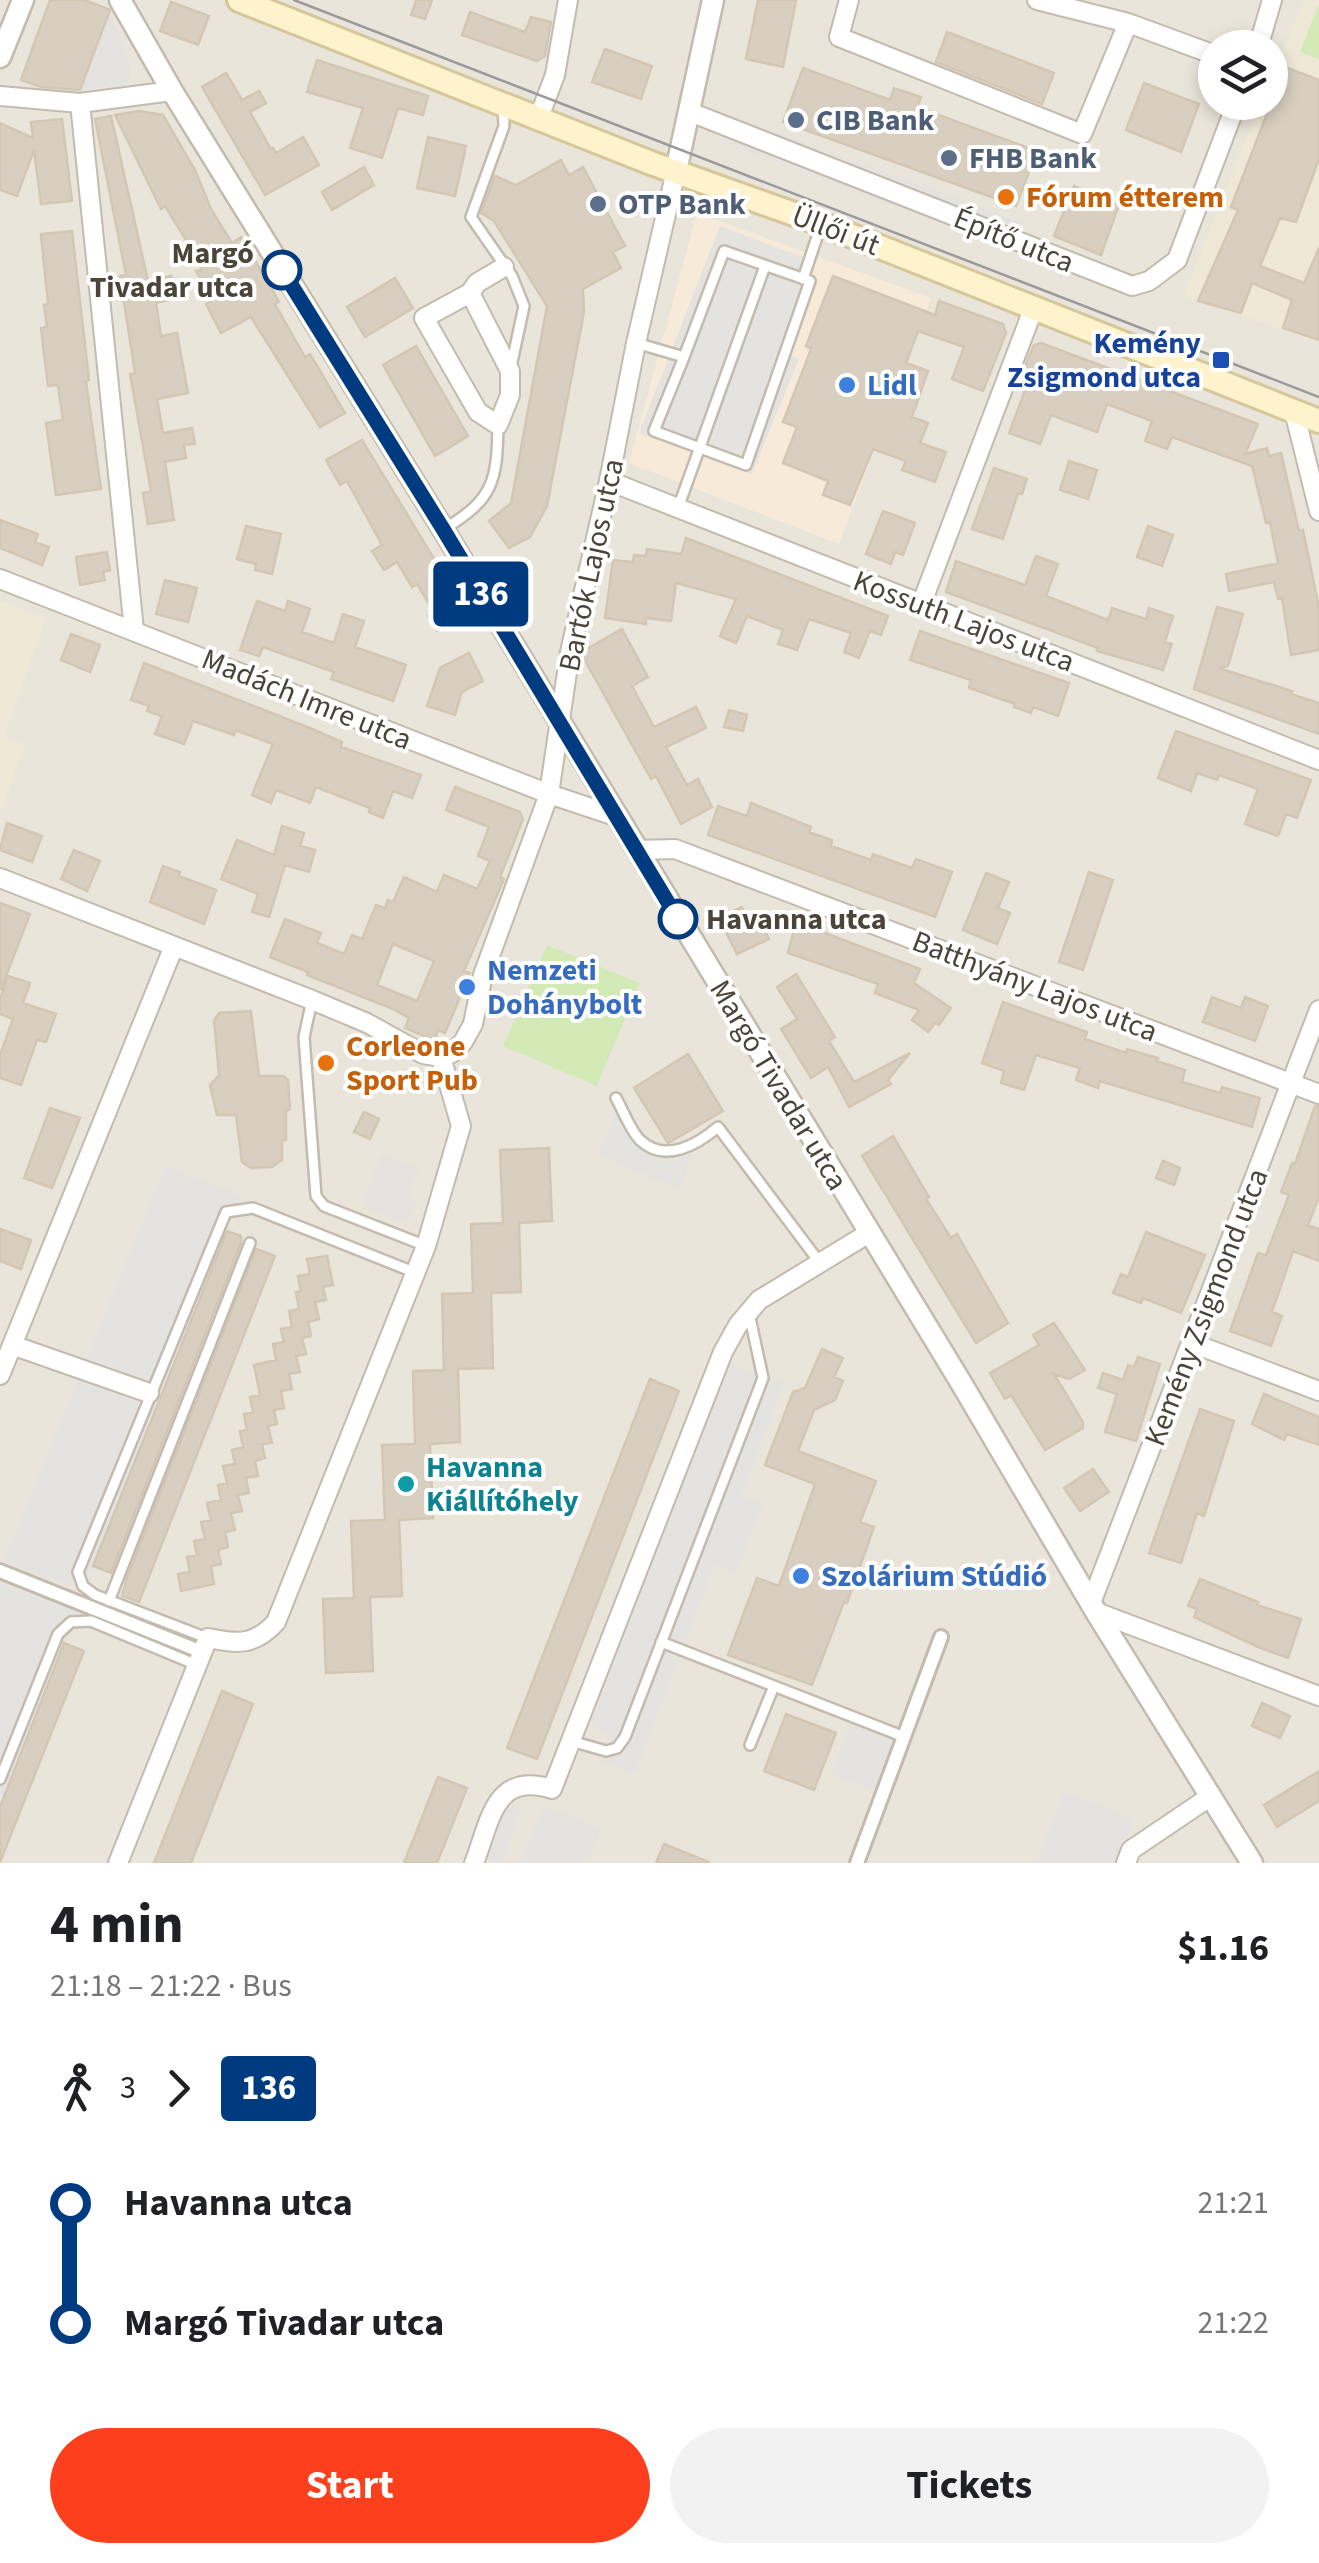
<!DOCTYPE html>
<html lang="en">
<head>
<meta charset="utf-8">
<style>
  :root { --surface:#fff; --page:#f2f2f2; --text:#202124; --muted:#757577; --accent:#fc3f1d }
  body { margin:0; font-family:"Source Sans 3",sans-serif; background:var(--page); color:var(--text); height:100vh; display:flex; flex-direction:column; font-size:38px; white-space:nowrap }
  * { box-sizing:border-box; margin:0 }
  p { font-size:32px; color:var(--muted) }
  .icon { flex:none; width:55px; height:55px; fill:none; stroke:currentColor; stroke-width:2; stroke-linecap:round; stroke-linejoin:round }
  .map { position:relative; height:1863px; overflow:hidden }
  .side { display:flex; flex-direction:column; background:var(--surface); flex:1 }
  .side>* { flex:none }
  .badge { padding:0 20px; border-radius:8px; font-size:35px; line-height:65px }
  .tools { position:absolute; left:1198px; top:30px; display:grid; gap:20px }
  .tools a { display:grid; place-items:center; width:90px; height:90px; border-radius:50%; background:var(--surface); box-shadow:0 5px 15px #0003; font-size:50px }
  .map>.badge { position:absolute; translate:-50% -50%; box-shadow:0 0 0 5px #fff }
  .legs { display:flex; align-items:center; gap:15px; height:110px; padding:0 50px; font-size:32px }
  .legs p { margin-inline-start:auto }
  .summary { display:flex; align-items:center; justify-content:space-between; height:170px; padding:0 50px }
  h1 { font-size:55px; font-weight:700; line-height:75px }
  .action { display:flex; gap:20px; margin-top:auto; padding:20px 50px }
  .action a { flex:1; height:115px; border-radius:60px; background:var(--accent); color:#fff; font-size:40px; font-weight:700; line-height:115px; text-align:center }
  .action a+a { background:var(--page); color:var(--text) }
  ul { padding:0 50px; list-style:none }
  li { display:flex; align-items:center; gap:35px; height:120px; font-size:38px }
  li i { display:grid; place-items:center; width:15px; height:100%; margin:0 12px; background:currentColor }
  li i::after { content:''; width:25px; height:25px; margin:-12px; border:8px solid; border-radius:50%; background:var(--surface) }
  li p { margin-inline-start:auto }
  li:first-child i { background:linear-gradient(#0000 50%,currentColor 0) }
  li:last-child i { background:linear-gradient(currentColor 50%,#0000 0) }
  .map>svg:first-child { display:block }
  .residential { fill:#eae5da; fill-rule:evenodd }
  .commercial { fill:#f7ead8 }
  .industrial { fill:#e6e2dd }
  .education { fill:#efe8d6 }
  .green { fill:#d2eab5 }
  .parking { fill:#e5e3e0 }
  .building { fill:#d8cfc1; stroke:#d3c7b4; stroke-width:2.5; fill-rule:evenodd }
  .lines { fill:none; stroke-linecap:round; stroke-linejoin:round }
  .service-casing { stroke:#c2bbae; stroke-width:14 }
  .pedestrian-casing { stroke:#c2bbae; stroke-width:18 }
  .minor-casing { stroke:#c2bbae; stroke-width:22 }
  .tertiary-casing { stroke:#c2bbae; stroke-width:25 }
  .secondary-casing { stroke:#d6c79b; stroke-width:28 }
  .service { stroke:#fff; stroke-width:9 }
  .pedestrian { stroke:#fff; stroke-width:12 }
  .minor { stroke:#fff; stroke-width:18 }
  .tertiary { stroke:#fff; stroke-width:20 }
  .secondary { stroke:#fff3cd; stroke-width:22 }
  .tram { stroke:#9a9a9a; stroke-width:2.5 }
  .line-1-casing { stroke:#fff; stroke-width:22 }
  .line-1 { stroke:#003b80; stroke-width:15 }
  .service-dot { fill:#5c6f8a; stroke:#fff; stroke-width:4 }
  .food-dot { fill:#e8710a; stroke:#fff; stroke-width:4 }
  .stop-1-dot { fill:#fff; stroke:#003b80; stroke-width:5 }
  .transit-dot { fill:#1a4fb4; stroke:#fff; stroke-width:4 }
  .shop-dot { fill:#3f7fe0; stroke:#fff; stroke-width:4 }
  .culture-dot { fill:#0f9aa8; stroke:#fff; stroke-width:4 }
  .labels { text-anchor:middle; stroke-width:8; stroke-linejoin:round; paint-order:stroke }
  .service-label { font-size:30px; font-weight:bold; fill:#4e5e75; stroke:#fff; text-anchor:start }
  .food-label { font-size:30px; font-weight:bold; fill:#c56008; stroke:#fff; text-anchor:start }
  .street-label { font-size:30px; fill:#4b4439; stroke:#fff }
  .stop-label { font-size:30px; font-weight:bold; fill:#4b4439; stroke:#fff; text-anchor:end }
  .transit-label { font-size:30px; font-weight:bold; fill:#164399; stroke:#fff; text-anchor:end }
  .shop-label { font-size:30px; font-weight:bold; fill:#366cbe; stroke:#fff; text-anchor:start }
  .culture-label { font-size:30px; font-weight:bold; fill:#0d838f; stroke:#fff; text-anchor:start }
</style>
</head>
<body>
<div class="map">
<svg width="1319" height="1863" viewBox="0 0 1319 1863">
  <rect width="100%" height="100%" fill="#f6f3ec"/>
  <!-- residential -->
  <path class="residential" d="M0,0H1319V1863H0ZM1215,48H1270V102H1215Z"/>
  <!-- commercial -->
  <path class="commercial" d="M697,213L931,298L839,544L629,463Z"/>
  <!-- industrial -->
  <path class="industrial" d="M381,1155L419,1169L409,1191L417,1203L411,1219L398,1220L361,1206Z"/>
  <!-- education -->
  <path class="education" d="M1305,0H1319V342L1184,296L1260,103L1270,102V80Z
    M0,600L46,618L4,736L25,745L0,813Z"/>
  <!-- green -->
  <path class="green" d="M1318,6L1319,7V59L1300,52Z
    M547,945L640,983L597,1086L503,1046Z"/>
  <!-- parking -->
  <path class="parking" d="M110,9L131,66L128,85L79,92Z
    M730,115L1023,223L1012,250L722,141Z
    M720,226L813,261L781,351L799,359L752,474L639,433Z
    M619,1104L641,1141L666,1152L695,1146L680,1190L598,1155Z
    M165,1166L242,1196L86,1590L3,1562Z
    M729,1364L784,1384L741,1496L763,1505L737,1573L715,1565L635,1774L601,1761L611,1734L590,1726Z
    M0,1583L78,1611L4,1796L0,1795Z
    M853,1717L896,1733L875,1791L831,1774Z
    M1063,1792L1135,1819L1119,1863H1036Z
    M504,1802L522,1809L501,1863H479Z
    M543,1806L601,1828L588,1863H521Z"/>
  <!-- building -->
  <path class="building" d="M50,0H85L110,10L80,90L41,87L21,80Z
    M416,0H432L425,19L411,15Z
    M758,0H796L783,67L746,59Z
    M171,2L209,16L198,45L160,31Z
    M470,12L525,32L531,17L551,22L545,56L537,61L462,35Z
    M947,32L1054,73L1042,104L936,62Z
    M605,49L652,66L641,99L592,82Z
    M317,60L428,96L423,115L398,108L382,158L350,148L363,108L307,92Z
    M1285,67L1319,80V159L1296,222L1280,218L1260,266L1304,283L1319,248V340L1283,328L1292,300L1252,283L1241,313L1198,301L1238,210L1231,207Z
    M803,68L890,100L894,88L921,97L917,107L1037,151L1016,206L783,122Z
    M226,73L242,100L259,91L266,103L250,112L271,149L273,148L276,153L303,137L319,165L265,195L202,87Z
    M1144,83L1199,104L1181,152L1126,130Z
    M139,111L163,115L195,170L211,209L232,243L241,237L269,284L279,302L275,304L305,357L310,354L345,413L320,427L251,317L221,333L206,304L212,301L196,271L201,270L199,261L165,206L161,209L115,115Z
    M111,116L148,281L171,276L176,298L156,303L161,336L177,333L188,393L157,399L163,433L192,428L195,444L184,445L186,458L165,462L174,520L148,524L143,493L151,491L130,374L135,373L120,276L126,275L95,119Z
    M62,119L72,201L41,204L34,150L17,196L0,190V123L33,138L31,122Z
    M428,137L466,146L455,196L417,188Z
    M561,160L569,175L583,167L625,246L613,252L621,268L583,289L584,312L547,506L530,537L509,548L489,521L511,503L547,306L494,221L481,213L495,176L516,185Z
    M364,167L374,185L332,210L322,192Z
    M1074,186L1119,205L1101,255L1054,236Z
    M72,231L89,380L86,381L101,489L56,495L46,423L63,420L58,385L48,386L41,328L47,327L44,305L48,304L41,234Z
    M833,276L935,315L939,301L1003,324L1006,333L983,391L952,379L964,347L918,331L906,363L928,371L912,417L928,423L920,443L946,452L935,482L902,470L906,461L873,449L850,505L823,495L828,481L783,463L797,427L783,422L811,349L806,346Z
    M395,278L413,308L365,337L347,307Z
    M1041,343L1258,424L1245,454L1267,448L1269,456L1281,453L1299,531L1303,530L1319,608V650L1291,655L1282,598L1278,599L1274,582L1229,591L1226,574L1278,563L1270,522L1266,523L1252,466L1172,437L1167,449L1145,441L1152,421L1107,404L1097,432L1051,415L1040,444L1009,433L1027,385L1019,381L1034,345Z
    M416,346L468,436L435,456L383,365Z
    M362,440L467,613L437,631L428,616L434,612L417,584L412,587L397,562L384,570L372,551L382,545L347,481L340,485L326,460Z
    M1069,461L1097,470L1088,499L1060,490Z
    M994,468L1027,479L1022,494L1018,493L1003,539L972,529Z
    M883,511L915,523L903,555L895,552L891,564L866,554Z
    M0,520L38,534L35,542L49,547L42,565L0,548Z
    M246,526L281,534L272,574L255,570L256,564L237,559Z
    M1148,526L1173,535L1162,566L1137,557Z
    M686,538L888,616L881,635L870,631L859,658L844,652L851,633L809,619L797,650L778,644L783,630L747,616L736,643L720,636L736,599L676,583L671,621L646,618V624L605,618L613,560L633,562L634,555L646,556L647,549L681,554Z
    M107,552L110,570L103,572L105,580L80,585L76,557Z
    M1036,556L1058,564L1046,596L1108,620L1112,608L1146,619L1149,608L1173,616L1165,642L1172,644L1163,670L1097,651L1098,648L946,592L956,561L1025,585Z
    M165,580L197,588L188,622L156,614Z
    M257,601L285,611L288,601L310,609L302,632L334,643L343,614L364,621L355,647L406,665L393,701L331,679L334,672L263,647L259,656L240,650Z
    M1217,607L1243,614L1228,666L1218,668L1292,691L1291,694L1319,703V734L1194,689Z
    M622,629L648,677L632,686L654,727L696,707L706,728L666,747L687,785L698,779L712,807L681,824L656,776L651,779L582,655L583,651Z
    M920,631L1069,683L1058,716L1033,707L1031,713L1014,707L1015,704L969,688L971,680L910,660Z
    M71,634L100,645L90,672L61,660Z
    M469,653L483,681L462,692L455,715L427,706L440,668Z
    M144,663L310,728L342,742L341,747L421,775L412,798L393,791L383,818L369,812L370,808L316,787L310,803L276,790L271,803L252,795L273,744L235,730L234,735L193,721L184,744L155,734L162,716L147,711L149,706L131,700Z
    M729,710L747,715L743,731L724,727Z
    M1176,731L1311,780L1297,818L1286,814L1278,836L1245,824L1258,789L1219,775L1217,780L1197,773L1191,791L1158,778Z
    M455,787L520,812L523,819L500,877L504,879L464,971L470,973L445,1033L438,1030L434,1040L405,1028L409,1018L393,1009L307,975L308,972L270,957L285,919L321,933L317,943L344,954L352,935L362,939L376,905L385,908L388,900L393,902L404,877L437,892L444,875L477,889L490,861L478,856L489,827L446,810ZM393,944L434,961L417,1001L377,985Z
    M751,803L811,827L809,832L832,840L831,846L871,860L873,854L912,868L916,859L952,872L935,917L708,835L718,806L747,816Z
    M7,823L42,836L32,862L0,850Z
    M282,826L304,833L300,846L315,850L309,872L285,865L269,917L252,912L258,894L221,879L237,840L274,855Z
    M74,850L100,861L87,891L61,879Z
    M163,866L180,872L179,876L216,890L204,924L150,902Z
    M1089,872L1113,880L1083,970L1059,962Z
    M986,873L1009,882L998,908L1010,913L997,944L963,930Z
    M0,903L30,914L1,989L0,988Z
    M742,907L748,920L758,916L769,939L737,954L719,918Z
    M796,922L920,969L914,983L951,1008L939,1025L935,1023L928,1032L912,1020L919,1010L875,993L878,984L788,953Z
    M796,974L835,1037L829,1041L854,1082L910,1053L888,1080L891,1084L849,1107L828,1067L811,1078L781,1029L797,1019L777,987Z
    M8,976L30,983L23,1003L56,1014L46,1042L37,1040L21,1085L0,1078V1055L13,1019L0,1014V999Z
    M1212,997L1241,1008L1245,997L1268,1006L1255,1041L1203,1022Z
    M1003,1002L1087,1032L1085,1039L1126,1053L1127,1049L1158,1058L1157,1061L1185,1070L1182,1082L1220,1093L1222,1087L1260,1098L1252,1127L1100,1081L1098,1088L1076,1080L1080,1068L1036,1055L1024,1090L1001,1083L1004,1071L982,1063Z
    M251,1011L259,1076H284L288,1080L290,1109L286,1111V1140H282V1160L272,1167L251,1168L242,1162L236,1115H217L210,1085L219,1075L214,1020L219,1013Z
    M688,1054L723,1111L668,1143L634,1088Z
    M1315,1106H1319V1197L1308,1225L1319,1229V1261L1293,1251L1272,1312L1282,1316L1271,1346L1230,1331L1258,1253L1266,1255L1289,1195L1281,1192L1292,1163L1295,1164Z
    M50,1108L80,1118L52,1188L24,1178Z
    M364,1112L379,1119L370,1139L354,1132Z
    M893,1136L929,1197L926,1199L951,1238L957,1234L1008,1323L976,1343L862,1156Z
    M549,1148L552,1221L519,1223L521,1292L491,1293L493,1368L458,1369L460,1442L430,1444L433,1518L399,1520L402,1596L370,1597L373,1671L326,1673L323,1599L354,1598L351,1521L385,1520L382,1445L415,1444L413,1371L444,1370L442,1294L473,1293L471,1224L503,1223L500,1150Z
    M1163,1161L1180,1168L1174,1185L1156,1178Z
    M0,1229L31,1240L21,1269L0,1261Z
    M227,1231L241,1236V1243L111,1573L93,1566Z
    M1146,1232L1205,1255L1181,1313L1143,1298L1141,1303L1113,1293L1121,1274L1128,1277Z
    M256,1249L275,1256L139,1602L122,1596L127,1578Z
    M327,1256L333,1285L323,1287L326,1300L315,1302L319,1319L308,1322L311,1336L302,1338L306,1354L296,1356L300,1372L289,1374L292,1389L281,1391L284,1408L274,1410L277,1424L268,1426L272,1443L262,1444L265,1458L255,1461L258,1476L246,1478L249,1493L238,1495L242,1511L231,1513L235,1530L225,1532L228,1547L218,1550L221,1564L211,1566L214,1584L181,1591L178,1574L190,1572L187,1557L197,1555L194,1541L205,1539L201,1522L211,1520L207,1503L221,1500L218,1485L227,1483L223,1466L235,1464L232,1450L243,1447L240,1431L247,1430L244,1414L253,1412L250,1397L260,1395L254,1365L276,1360L273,1344L284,1342L281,1329L292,1327L289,1311L299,1309L296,1292L301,1291L298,1276L310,1274L307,1259Z
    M1054,1323L1085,1370L1069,1379L1054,1374L1083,1422V1428L1045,1450L1011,1395L1005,1399L990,1373L1039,1345L1033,1335Z
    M822,1349L843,1358L834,1377L843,1381L835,1400L814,1410L798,1451L876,1481L860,1522L874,1527L847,1603L844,1602L812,1685L728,1655L757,1578L779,1586L815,1484L765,1465L793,1392L805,1388Z
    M1138,1357L1160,1364L1136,1441L1105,1432L1117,1394L1098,1388L1103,1373L1123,1380L1128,1365L1134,1367Z
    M650,1379L679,1391L537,1759L507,1748Z
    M1264,1394L1319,1417V1445L1287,1434L1284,1440L1252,1424Z
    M1200,1409L1234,1421L1204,1516L1197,1513L1181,1563L1149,1553Z
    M1093,1469L1109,1492L1080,1511L1064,1488Z
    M1200,1579L1258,1602L1257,1605L1301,1619L1288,1658L1258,1647L1194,1617L1197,1609L1188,1606Z
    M64,1643L84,1651L0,1862V1807Z
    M222,1691L253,1704L191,1863H154Z
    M1262,1703L1290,1716L1280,1738L1252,1726Z
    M786,1714L836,1733L814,1790L764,1771Z
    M1319,1771V1801L1277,1827L1264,1805Z
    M438,1777L467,1788L437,1863H404Z
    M664,1844L709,1862V1863H656Z"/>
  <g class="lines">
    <!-- service casing -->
    <g class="service-casing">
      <path id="service" d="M503,105L504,126L471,217L512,276L524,306L511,367
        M803,279L821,225
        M636,343L684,357L724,251L810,281L746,465L654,431L684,357
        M678,508L765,266
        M444,529C494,499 497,481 498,425
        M312,1000L304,1037L316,1196L324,1206L426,1246
        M616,1098C623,1110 630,1130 640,1140C665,1164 698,1144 718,1127L820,1263
        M109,1601L250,1243
        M207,1638L95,1595L83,1586L78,1572L226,1212L253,1208L416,1273
        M661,1642L902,1736
        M571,1741L606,1751L617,1748L625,1737L763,1378L749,1313
        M750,1745L774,1686
        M0,1779L58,1634L71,1622L91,1621L197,1665"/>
    </g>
    <!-- pedestrian casing -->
    <g class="pedestrian-casing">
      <path id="pedestrian" d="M0,1571L202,1652
        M857,1863L941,1637"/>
    </g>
    <!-- minor casing -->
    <g class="minor-casing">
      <path id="minor" d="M849,0L839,37L1082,134L1128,23
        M1037,0L1128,23L1215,55
        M1258,48L1272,0
        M0,96L80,103L172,91
        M80,103L134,630
        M690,112L1132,286L1149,281L1177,260L1237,102
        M539,117L555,75L568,0
        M470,293L510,371V395L498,425L478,412L424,318L470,293L477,283L504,267
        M1294,411L1319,511
        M609,481L1319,760
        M0,579L549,794L615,816
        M921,605L1034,307
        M636,850L675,849L1319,1094
        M0,878L312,1000L367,1023L423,1054L441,1057
        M441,1057L452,1053L463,1042L473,1024L483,975L549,794L570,652L609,481L636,343L676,171
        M1192,1343L1319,1391
        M12,1345L149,1393
        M0,1375L174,946
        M1091,1603L1319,1010
        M1096,1612L1319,1696
        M118,1863L208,1638C238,1644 254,1646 276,1622L426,1246L461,1126L441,1057
        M474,1863C491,1820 494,1771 552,1789L723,1352L738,1325L759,1300L869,1233
        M1126,1863L1131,1850L1211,1796"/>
    </g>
    <!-- tertiary casing -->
    <g class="tertiary-casing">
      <path id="tertiary" d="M120,0L172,91L443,529L963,1386L1096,1612L1252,1863
        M0,57L23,0
        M676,171L713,0"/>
    </g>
    <!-- secondary casing -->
    <g class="secondary-casing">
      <path id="secondary" d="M239,0L651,163L822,224L1319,421"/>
    </g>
    <!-- service -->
    <use href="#service" class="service"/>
    <!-- pedestrian -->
    <use href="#pedestrian" class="pedestrian"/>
    <!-- minor -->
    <use href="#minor" class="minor"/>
    <!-- tertiary -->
    <use href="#tertiary" class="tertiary"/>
    <!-- secondary -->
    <use href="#secondary" class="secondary"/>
    <!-- tram -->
    <path class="tram" d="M294,0L1319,397"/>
  </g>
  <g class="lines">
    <!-- line-1 casing -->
    <g class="line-1-casing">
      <path id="line-1" d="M282,270L443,529L678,919"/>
    </g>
    <!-- line-1 -->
    <use href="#line-1" class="line-1"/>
  </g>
  <!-- markers -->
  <g class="service-dot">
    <circle cx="796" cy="120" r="10"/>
    <circle cx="949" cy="158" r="10"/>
    <circle cx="598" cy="204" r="10"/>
  </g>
  <g class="food-dot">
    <circle cx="1006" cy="197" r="10"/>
    <circle cx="326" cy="1063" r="10"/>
  </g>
  <g class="stop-1-dot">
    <circle cx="282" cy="270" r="18"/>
    <circle cx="678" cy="919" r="18"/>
  </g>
  <rect class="transit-dot" x="1211" y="350" width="20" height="20" rx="5"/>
  <g class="shop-dot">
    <circle cx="847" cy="385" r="10"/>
    <circle cx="467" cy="987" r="10"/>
    <circle cx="801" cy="1576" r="10"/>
  </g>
  <circle class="culture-dot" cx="406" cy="1484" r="10"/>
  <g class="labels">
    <!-- service labels -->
    <g class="service-label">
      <text x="816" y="130">CIB Bank</text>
      <text x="969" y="168">FHB Bank</text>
      <text x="618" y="214">OTP Bank</text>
    </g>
    <!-- food labels -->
    <g class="food-label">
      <text x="1026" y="207">Fórum étterem</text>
      <text x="346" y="1056">Corleone<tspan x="346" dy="34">Sport Pub</tspan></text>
    </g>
    <!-- street labels -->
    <g class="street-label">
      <text transform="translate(836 230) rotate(21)" y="10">Üllői út</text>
      <text transform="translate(1014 240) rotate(22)" y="10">Építő utca</text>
      <text transform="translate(591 565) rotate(-78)" y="10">Bartók Lajos utca</text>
      <text transform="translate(964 621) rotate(21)" y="10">Kossuth Lajos utca</text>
      <text transform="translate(307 699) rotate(22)" y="10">Madách Imre utca</text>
      <text transform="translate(1035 986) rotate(21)" y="10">Batthyány Lajos utca</text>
      <text transform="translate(779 1085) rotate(59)" y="10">Margó Tivadar utca</text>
      <text transform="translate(1206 1307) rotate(-69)" y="10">Kemény Zsigmond utca</text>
    </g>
    <!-- stop labels -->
    <g class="stop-label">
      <text x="254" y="263">Margó<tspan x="254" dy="34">Tivadar utca</tspan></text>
      <text x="706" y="929" text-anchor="start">Havanna utca</text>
    </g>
    <!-- transit labels -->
    <g class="transit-label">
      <text x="1201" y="353">Kemény<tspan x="1201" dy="34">Zsigmond utca</tspan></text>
    </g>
    <!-- shop labels -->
    <g class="shop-label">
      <text x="867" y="395">Lidl</text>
      <text x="487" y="980">Nemzeti<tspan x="487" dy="34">Dohánybolt</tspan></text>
      <text x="821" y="1586">Szolárium Stúdió</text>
    </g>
    <!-- culture labels -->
    <g class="culture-label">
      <text x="426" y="1477">Havanna<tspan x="426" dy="34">Kiállítóhely</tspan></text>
    </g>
  </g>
</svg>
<div class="tools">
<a><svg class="icon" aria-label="layers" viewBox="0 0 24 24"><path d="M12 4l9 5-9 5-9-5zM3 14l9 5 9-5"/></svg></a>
</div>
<b class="badge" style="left:481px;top:594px;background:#003b80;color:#fff">136</b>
</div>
<section class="side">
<div class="summary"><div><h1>4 min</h1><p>21:18 – 21:22 · Bus</p></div><b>$1.16</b></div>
<div class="legs"><svg class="icon" aria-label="walk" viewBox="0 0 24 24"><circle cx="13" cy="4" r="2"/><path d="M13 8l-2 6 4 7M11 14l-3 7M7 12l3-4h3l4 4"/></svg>3<svg class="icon" aria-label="forward" viewBox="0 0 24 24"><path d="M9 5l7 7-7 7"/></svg><b class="badge" style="background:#003b80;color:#fff">136</b></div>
<ul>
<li><i style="color:#003b80"></i><b>Havanna utca</b><p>21:21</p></li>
<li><i style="color:#003b80"></i><b>Margó Tivadar utca</b><p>21:22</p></li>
</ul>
<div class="action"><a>Start</a><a>Tickets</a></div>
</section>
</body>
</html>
